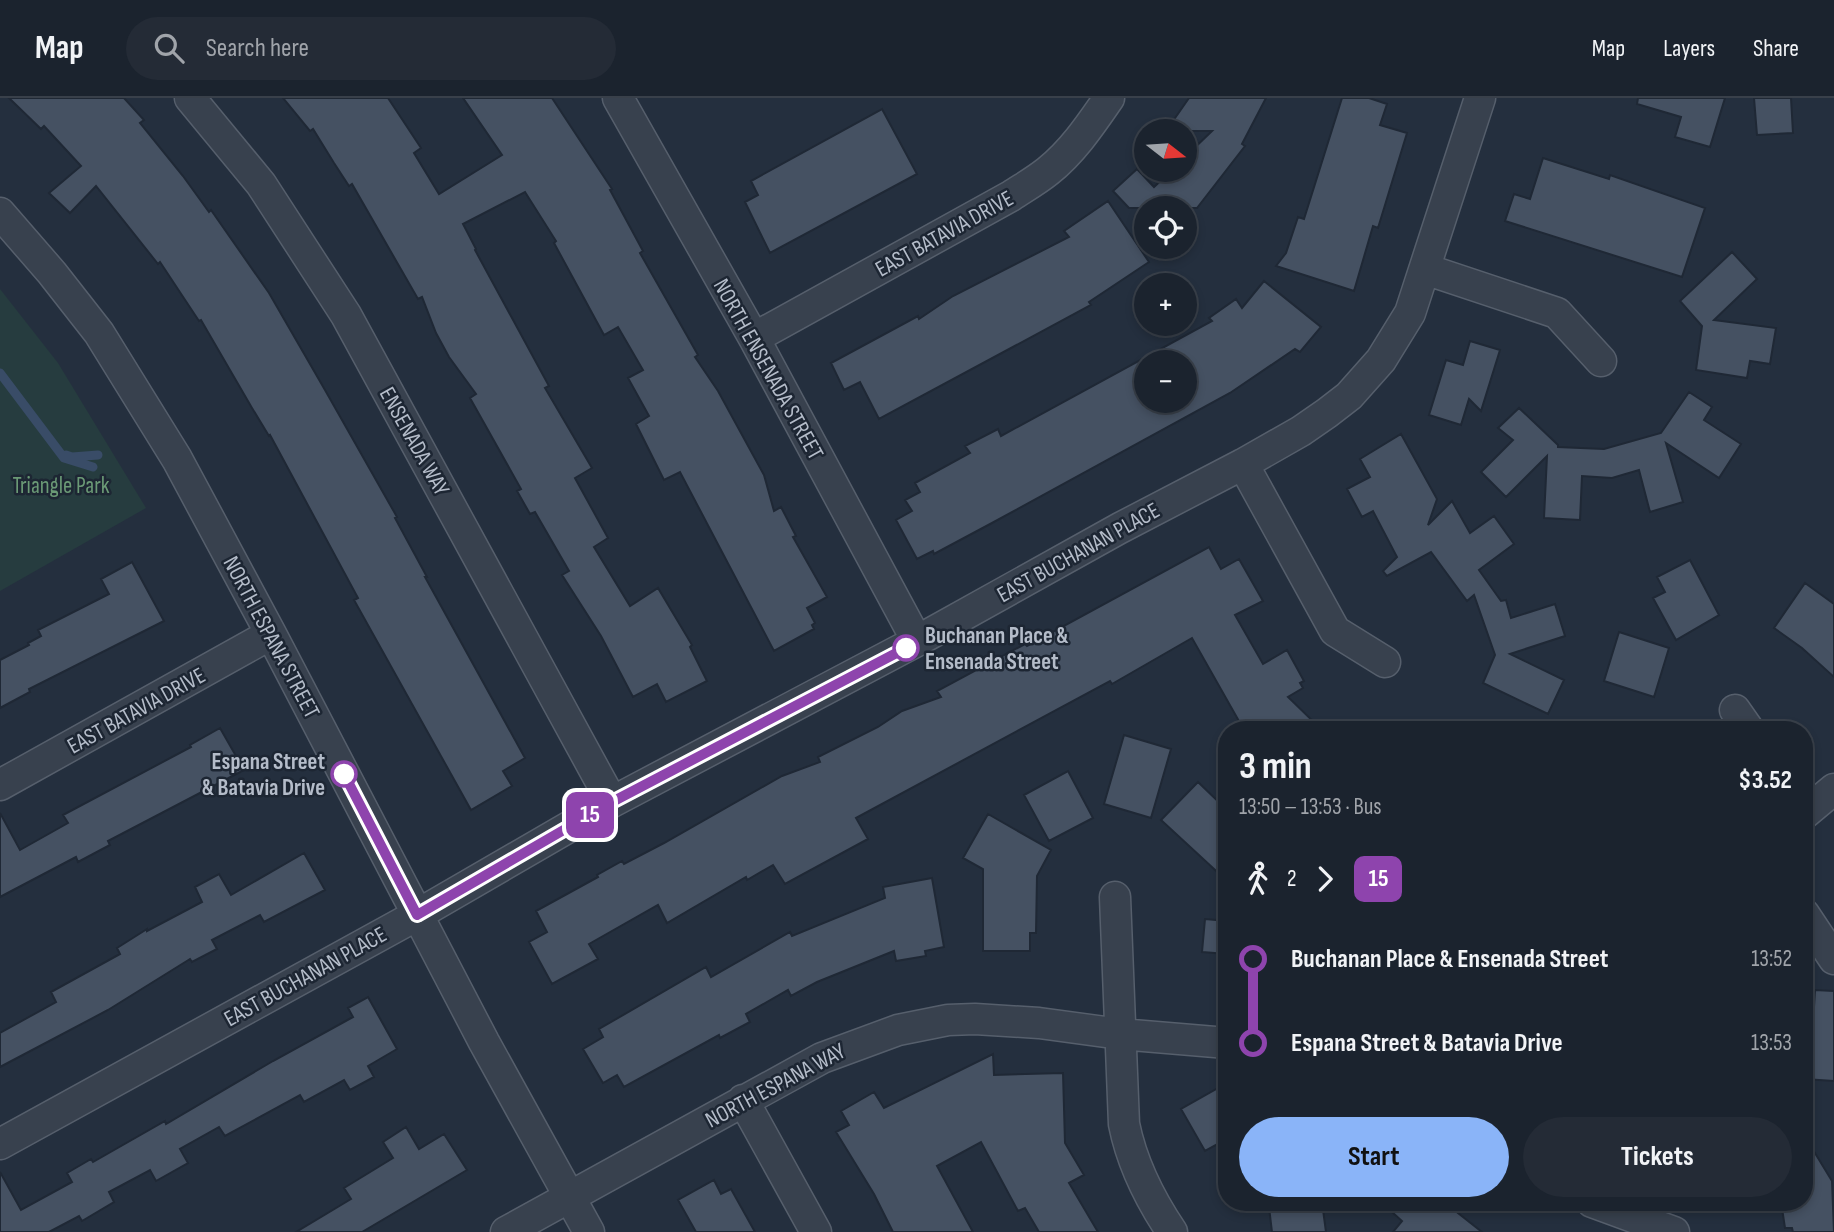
<!DOCTYPE html>
<html lang="en">
<head>
<meta charset="utf-8">
<style>
  :root { --surface:#1b232e; --page:#242b36; --text:#f1f3f6; --muted:#a0a4aa; --line:#39404a; --accent:#8ab4f8 }
  body { margin:0; font-family:"Sofia Sans Condensed",sans-serif; background:var(--page); color:var(--text); height:100vh; display:flex; flex-direction:column; font-size:26px; white-space:nowrap }
  * { box-sizing:border-box; margin:0 }
  p { font-size:23px; color:var(--muted) }
  .icon { flex:none; width:38px; height:38px; fill:none; stroke:currentColor; stroke-width:2; stroke-linecap:round; stroke-linejoin:round }
  .map { position:relative; flex:1; overflow:hidden }
  .details { position:absolute; left:1218px; top:623px; width:595px; height:490px; display:flex; flex-direction:column; background:var(--surface); border-radius:28px; box-shadow:0 4px 10px #0003,0 0 0 2px var(--line) }
  .details>* { flex:none }
  .badge { padding:0 14px; border-radius:10px; font-size:24px; line-height:46px }
  .needle { width:46px; rotate:107deg }
  .fabs { position:absolute; left:1134px; top:21px; display:grid; gap:14px }
  .fabs a { display:grid; place-items:center; width:63px; height:63px; border-radius:50%; background:var(--surface); box-shadow:0 4px 10px #0003,0 0 0 2px var(--line); font-size:35px }
  .map>.badge { position:absolute; translate:-50% -50%; box-shadow:0 0 0 4px #fff }
  .legs { display:flex; align-items:center; gap:10px; height:77px; padding:0 21px; font-size:23px }
  .legs p { margin-inline-start:auto }
  .headline { display:flex; align-items:center; justify-content:space-between; height:119px; padding:0 21px }
  h1 { font-size:38px; font-weight:700; line-height:52px }
  .action { display:flex; gap:14px; margin-top:auto; padding:14px 21px }
  .action a { flex:1; height:80px; border-radius:42px; background:var(--accent); color:#111; font-size:28px; font-weight:700; line-height:80px; text-align:center }
  .action a+a { background:var(--page); color:var(--text) }
  ul { padding:0 21px; list-style:none }
  li { display:flex; align-items:center; gap:24px; height:84px; font-size:26px }
  li i { display:grid; place-items:center; width:10px; height:100%; margin:0 9px; background:currentColor }
  li i::after { content:''; width:18px; height:18px; margin:-9px; border:5px solid; border-radius:50%; background:var(--surface) }
  li p { margin-inline-start:auto }
  li:first-child i { background:linear-gradient(#0000 50%,currentColor 0) }
  li:last-child i { background:linear-gradient(currentColor 50%,#0000 0) }
  header { display:flex; align-items:center; gap:42px; box-sizing:border-box; height:98px; padding:0 35px; background:var(--surface); border-bottom:2px solid var(--line) }
  header strong { font-size:33px }
  nav { display:flex; gap:38px; margin-inline-start:auto; font-size:24px }
  .search { width:490px; height:63px; background:var(--page); display:flex; align-items:center; gap:18px; box-sizing:border-box; padding:0 24px; border-radius:38px; color:var(--muted); font-size:26px }
  .map>svg:first-child { display:block }
  .green { fill:#263c3f }
  .lines { fill:none; stroke-linecap:round; stroke-linejoin:round }
  .stream { stroke:#394c67; stroke-width:9 }
  .building { fill:#455162; stroke:#1f2835; stroke-width:2; fill-rule:evenodd }
  .minor-casing { stroke:#565f6c; stroke-width:33 }
  .minor { stroke:#38414e; stroke-width:30 }
  .line-1-casing { stroke:#fff; stroke-width:16 }
  .line-1 { stroke:#8e44ad; stroke-width:10 }
  .stop-1-dot { fill:#fff; stroke:#8e44ad; stroke-width:3.5 }
  .labels { text-anchor:middle; stroke-width:5; stroke-linejoin:round; paint-order:stroke }
  .street-label { font-size:23px; fill:#b4bcc9; stroke:#1d2633 }
  .park-label { font-size:23px; fill:#6b9a76; stroke:#1d2633 }
  .stop-label { font-size:23px; font-weight:bold; fill:#b4bcc9; stroke:#1d2633; text-anchor:start }
</style>
</head>
<body>
<header>
<strong>Map</strong>
<div class="search"><svg class="icon" aria-label="search" viewBox="0 0 24 24"><circle cx="10" cy="10" r="6"/><path d="M15 15l6 6"/></svg>Search here</div>
<nav><a>Map</a><a>Layers</a><a>Share</a></nav>
</header>
<div class="map">
<svg width="1834" height="1134" viewBox="0 0 1834 1134">
  <rect width="100%" height="100%" fill="#242f3e"/>
  <!-- green -->
  <path class="green" d="M0,191L58,265L146,410L0,493Z"/>
  <g class="lines">
    <!-- stream -->
    <path class="stream" d="M0,275L64,360L93,369
      M66,357L72,359L98,357"/>
  </g>
  <!-- building -->
  <path class="building" d="M9,0H124L144,22L140,25L183,78L209,114L211,112L269,195L325,292L397,419L395,420L427,479H425L525,660L503,673L512,688L471,712L354,502L358,500L270,337L269,338L252,310L201,222L199,223L160,164L158,166L96,88L70,115L49,95L81,68L44,28L41,31Z
    M283,0H388L421,50L414,55L439,96L502,57L463,0H552L612,91L610,92L643,153L640,155L698,257L695,259L718,293L764,377L774,413L781,409L796,438L793,439L827,499L807,510L815,525L812,527L814,531L774,553L680,374L664,382L636,326L649,318L628,280L643,272L618,229L604,237L554,145L556,143L525,94L463,126L476,151L475,152L549,288L545,290L592,370L575,380L608,440L594,449L630,508L658,490L692,547L690,549L707,583L666,604L657,586L633,599L601,538L562,477L569,473L535,414L530,416L517,393L521,391L470,300L476,296L449,259L436,235L422,199L418,201L352,86L349,88L334,65L313,31L310,33Z
    M1189,0H1266L1242,46L1245,48L1197,110H1129L1113,93L1137,71L1154,89L1172,72H1185V59L1212,33H1166Z
    M1342,0H1369L1387,6L1380,27L1407,35L1378,130L1373,128L1354,193L1276,168L1286,155L1298,119L1304,121Z
    M1638,0H1725L1710,49L1675,39L1681,19L1637,6Z
    M1754,0H1791L1793,35L1757,37Z
    M882,11L917,76L770,155L745,104L758,97L751,83Z
    M1543,60L1609,81L1610,77L1705,110L1682,179L1505,123L1514,96L1530,101Z
    M1108,103L1149,164L1089,204L1091,207L879,321L860,284L844,292L831,265L918,218L919,221L953,198L1069,139L1064,133Z
    M1732,154L1757,181L1714,222L1776,230L1770,266L1750,263L1747,280L1696,272L1702,228L1680,203Z
    M1264,183L1321,229L1300,254L1295,251L1230,295L992,425L934,456L933,453L917,461L896,422L912,413L905,402L920,394L915,385L970,355L965,348L998,331L1001,338L1212,223L1209,220L1236,201L1242,210ZM1146,264H1185V303H1146Z
    M1470,243L1500,252L1481,313L1469,301L1461,327L1429,317L1446,262L1463,267Z
    M1689,294L1712,309L1704,322L1741,346L1719,380L1666,345L1683,404L1650,414L1639,372L1612,380L1582,378L1580,422L1544,420L1547,358L1506,399L1481,374L1513,342L1498,330L1519,310L1558,347V349L1604,351L1661,335Z
    M1401,336L1437,401L1428,427L1452,403L1470,435L1494,418L1514,446L1479,472L1501,503L1506,502L1511,520L1555,506L1565,538L1510,556L1564,582L1548,616L1483,585L1495,557L1474,497L1467,503L1431,454L1387,478L1383,473L1397,459L1373,413L1362,419L1347,391L1370,379L1360,361Z
    M1209,449L1221,471L1239,461L1263,503L1235,517L1263,566L1287,552L1304,583L1300,585L1303,590L1288,599L1322,632H1244L1192,540L1112,586L1110,583L856,720L868,741L785,786L773,767L747,782L746,779L667,825L658,807L589,846L598,861L552,886L529,844L547,834L536,813L598,779L597,777L622,763L624,766L664,745L782,678L820,664L818,659L878,629L902,613L941,599L937,593L1025,546L1027,548Z
    M1690,462L1719,517L1676,542L1653,500L1665,494L1657,479Z
    M132,464L164,523L29,591L30,594L0,610V562L29,547L28,545L41,538L38,532L109,496L101,481Z
    M1805,485L1834,506V579L1802,550L1774,530Z
    M1619,534L1669,550L1654,599L1604,583Z
    M220,630L244,672L108,743L110,747L78,764L76,759L0,799V715L20,752L68,725L63,717L191,649L190,647Z
    M1124,637L1171,651L1151,720L1104,706Z
    M1068,673L1093,720L1049,743L1024,697Z
    M1198,684L1227,712V783L1161,722Z
    M988,716L1051,752L1037,778L1036,835H1030V853H983V771L963,760Z
    M304,755L325,792L264,824L260,817L212,842L217,851L192,864L190,861L108,912L0,969V935L56,904L51,894L120,856L117,850L147,831V833L202,804L195,789L219,776L231,797Z
    M932,780L944,849L925,853L926,858L896,863L894,853L817,884L791,898L788,892L746,916L750,924L720,940L719,937L624,989L617,977L603,985L583,951L603,939L599,931L706,869L711,879L790,834L792,838L885,800L883,789Z
    M1205,821L1227,823V856L1202,854Z
    M1815,892L1834,893V983L1804,981V942H1812Z
    M368,899L397,951L368,968L374,979L350,992L344,982L304,1004L300,997L225,1038L219,1029L180,1051L188,1065L156,1083L150,1072L109,1094L114,1104L82,1123L79,1118L49,1134H0V1074L21,1112L72,1084L67,1075L91,1061L93,1064L165,1023L166,1026L273,963L353,919L348,910Z
    M993,956L994,977L1063,975L1065,1045L1084,1077L1069,1085L1098,1134H1039L1025,1110L1018,1113L981,1044L937,1068L973,1134H893L874,1096L836,1034L849,1027L841,1013L874,994L884,1010Z
    M1227,985V1041L1205,1053L1181,1011Z
    M406,1029L419,1051L444,1036L467,1072L362,1134H296L351,1101L344,1090L393,1060L383,1044Z
    M1804,1037L1832,1083L1834,1134H1793L1792,1130H1785L1781,1104H1804Z
    M714,1082L721,1096L731,1091L755,1134H696L678,1102Z
    M1309,1104H1322L1326,1134H1272L1269,1109Z
    M1381,1104H1444L1482,1134H1393L1402,1123Z"/>
  <g class="lines">
    <!-- minor casing -->
    <g class="minor-casing">
      <path id="minor" d="M190,0L261,86L346,217L612,704
        M618,0L754,240L917,543
        M0,115L52,175L99,235L177,361L271,536L484,944L589,1134
        M1425,171L1557,215L1601,263
        M754,240L1011,98C1023,90 1037,82 1048,73C1073,53 1091,26 1109,0
        M1243,366L1335,533L1385,564
        M1735,612L1749,632
        M0,687L271,536
        M1804,716L1834,691
        M1115,799L1124,1026C1132,1066 1149,1100 1172,1134
        M1804,816L1834,861
        M743,1002L816,1134
        M0,1046L417,817L612,704L917,543L1120,430L1243,366L1301,333L1327,315L1349,298L1381,262L1410,215L1480,0
        M1592,1104L1674,1134
        M506,1134L822,960L898,932L948,922L975,921L1039,925L1120,936L1227,945"/>
    </g>
    <!-- minor -->
    <use href="#minor" class="minor"/>
  </g>
  <g class="lines">
    <!-- line-1 casing -->
    <g class="line-1-casing">
      <path id="line-1" d="M344,676L417,817L612,704L906,550"/>
    </g>
    <!-- line-1 -->
    <use href="#line-1" class="line-1"/>
  </g>
  <!-- markers -->
  <g class="stop-1-dot">
    <circle cx="906" cy="550" r="12"/>
    <circle cx="344" cy="676" r="12"/>
  </g>
  <g class="labels">
    <!-- street labels -->
    <g class="street-label">
      <text transform="translate(944 135) rotate(-29)" y="8">EAST BATAVIA DRIVE</text>
      <text transform="translate(769 271) rotate(61)" y="8">NORTH ENSENADA STREET</text>
      <text transform="translate(415 343) rotate(61)" y="8">ENSENADA WAY</text>
      <text transform="translate(1078 454) rotate(-29)" y="8">EAST BUCHANAN PLACE</text>
      <text transform="translate(272 539) rotate(62)" y="8">NORTH ESPANA STREET</text>
      <text transform="translate(136 612) rotate(-29)" y="8">EAST BATAVIA DRIVE</text>
      <text transform="translate(305 878) rotate(-29)" y="8">EAST BUCHANAN PLACE</text>
      <text transform="translate(775 987) rotate(-28)" y="8">NORTH ESPANA WAY</text>
    </g>
    <!-- park labels -->
    <g class="park-label">
      <text x="61" y="395">Triangle Park</text>
    </g>
    <!-- stop labels -->
    <g class="stop-label">
      <text x="925" y="545">Buchanan Place &amp;<tspan x="925" dy="26">Ensenada Street</tspan></text>
      <text x="325" y="671" text-anchor="end">Espana Street<tspan x="325" dy="26">&amp; Batavia Drive</tspan></text>
    </g>
  </g>
</svg>
<div class="fabs">
<a><svg class="needle" viewBox="-14 -14 28 28"><path d="M0-13l5 13h-10z" fill="#e53935"/><path d="M0 13l5-13h-10z" fill="#a0a4aa"/></svg></a>
<a><svg class="icon" aria-label="locate" viewBox="0 0 24 24"><circle cx="12" cy="12" r="6"/><path d="M12 2v4M12 18v4M2 12h4M18 12h4"/></svg></a>
<a>+</a>
<a>−</a>
</div>
<b class="badge" style="left:590px;top:717px;background:#8e44ad;color:#fff">15</b>
<section class="details">
<div class="headline"><div><h1>3 min</h1><p>13:50 – 13:53 · Bus</p></div><b>$3.52</b></div>
<div class="legs"><svg class="icon" aria-label="walk" viewBox="0 0 24 24"><circle cx="13" cy="4" r="2"/><path d="M13 8l-2 6 4 7M11 14l-3 7M7 12l3-4h3l4 4"/></svg>2<svg class="icon" aria-label="forward" viewBox="0 0 24 24"><path d="M9 5l7 7-7 7"/></svg><b class="badge" style="background:#8e44ad;color:#fff">15</b></div>
<ul>
<li><i style="color:#8e44ad"></i><b>Buchanan Place &amp; Ensenada Street</b><p>13:52</p></li>
<li><i style="color:#8e44ad"></i><b>Espana Street &amp; Batavia Drive</b><p>13:53</p></li>
</ul>
<div class="action"><a>Start</a><a>Tickets</a></div>
</section>
</div>
</body>
</html>
